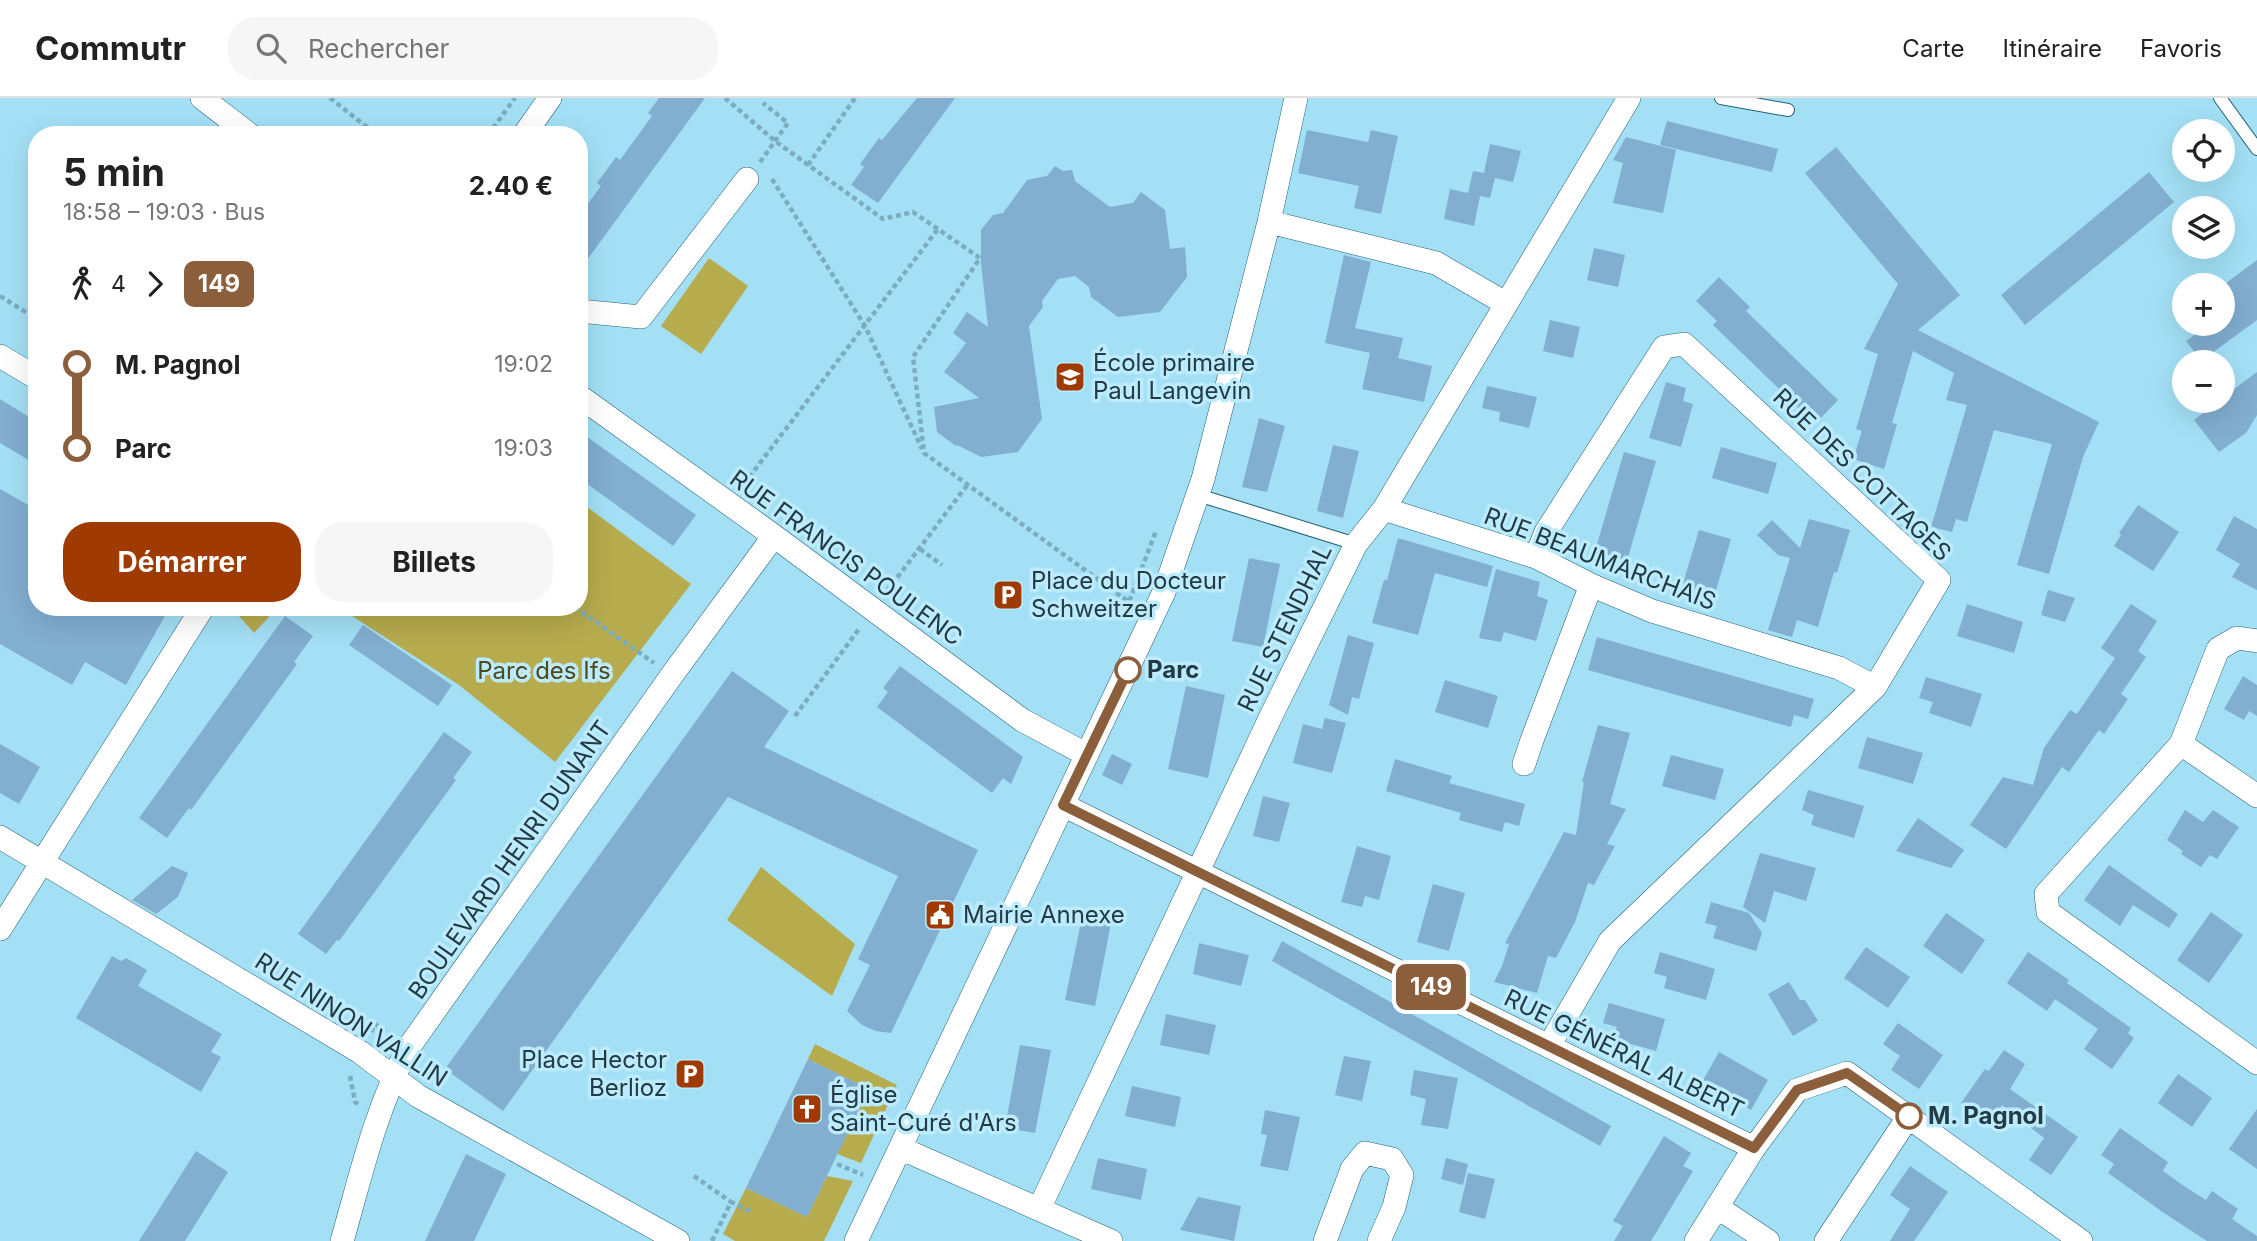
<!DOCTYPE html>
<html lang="fr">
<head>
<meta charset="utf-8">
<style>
  :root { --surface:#fff; --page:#f6f6f6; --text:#222; --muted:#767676; --line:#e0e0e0; --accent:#9f3b02 }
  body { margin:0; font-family:Inter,sans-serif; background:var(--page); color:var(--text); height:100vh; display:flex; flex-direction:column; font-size:26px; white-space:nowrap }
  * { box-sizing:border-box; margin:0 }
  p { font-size:23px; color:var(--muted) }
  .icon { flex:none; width:38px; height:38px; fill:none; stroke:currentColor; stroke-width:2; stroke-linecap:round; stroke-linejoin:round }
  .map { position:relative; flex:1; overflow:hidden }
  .sheet { position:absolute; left:28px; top:28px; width:560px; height:490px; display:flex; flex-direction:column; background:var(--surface); border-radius:28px; box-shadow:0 7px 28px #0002 }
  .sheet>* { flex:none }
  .badge { padding:0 14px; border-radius:10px; font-size:24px; line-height:46px }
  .tools { position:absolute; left:2172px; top:21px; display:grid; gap:14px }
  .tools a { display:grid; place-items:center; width:63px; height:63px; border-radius:50%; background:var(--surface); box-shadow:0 7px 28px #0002; font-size:35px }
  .map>.badge { position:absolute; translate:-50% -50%; box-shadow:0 0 0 4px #fff }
  .legs { display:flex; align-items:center; gap:10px; height:77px; padding:0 35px; font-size:23px }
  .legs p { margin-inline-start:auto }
  .overview { display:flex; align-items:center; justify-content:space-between; height:119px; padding:0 35px }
  h1 { font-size:38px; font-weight:700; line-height:52px }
  .button { display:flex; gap:14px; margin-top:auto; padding:14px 35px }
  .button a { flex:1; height:80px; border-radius:28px; background:var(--accent); color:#fff; font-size:28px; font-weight:700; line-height:80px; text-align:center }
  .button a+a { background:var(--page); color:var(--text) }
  ul { padding:0 35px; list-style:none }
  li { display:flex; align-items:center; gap:24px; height:84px; font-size:26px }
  li i { display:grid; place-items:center; width:10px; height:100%; margin:0 9px; background:currentColor }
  li i::after { content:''; width:18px; height:18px; margin:-9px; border:5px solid; border-radius:50%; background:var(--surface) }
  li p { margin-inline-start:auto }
  li:first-child i { background:linear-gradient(#0000 50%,currentColor 0) }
  li:last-child i { background:linear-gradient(currentColor 50%,#0000 0) }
  header { display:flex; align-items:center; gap:42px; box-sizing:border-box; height:98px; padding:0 35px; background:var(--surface); border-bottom:2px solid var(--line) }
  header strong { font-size:33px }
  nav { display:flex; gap:38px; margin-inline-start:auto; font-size:24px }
  .search { width:490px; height:63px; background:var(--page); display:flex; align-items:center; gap:18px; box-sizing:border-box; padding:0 24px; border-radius:28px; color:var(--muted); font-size:26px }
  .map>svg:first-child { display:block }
  .green { fill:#b6ab4d }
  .building { fill:#82aed0 }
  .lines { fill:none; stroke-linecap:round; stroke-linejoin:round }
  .lane-casing { stroke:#246174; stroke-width:14 }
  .street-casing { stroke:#246174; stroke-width:24 }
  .path { stroke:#7badbf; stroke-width:4.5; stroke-dasharray:5 3.5; stroke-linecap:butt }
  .lane { stroke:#fff; stroke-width:12 }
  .street { stroke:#fff; stroke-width:23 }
  .line-1-casing { stroke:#fff; stroke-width:16 }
  .line-1 { stroke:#8b5e3c; stroke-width:10 }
  .stop-1-dot { fill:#fff; stroke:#8b5e3c; stroke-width:3.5 }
  .labels { text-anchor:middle; stroke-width:7; stroke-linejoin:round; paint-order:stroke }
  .poi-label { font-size:24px; fill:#223b44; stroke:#bbebfd; text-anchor:start }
  .street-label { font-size:24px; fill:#223b44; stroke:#bbebfd }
  .stop-label { font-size:24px; font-weight:bold; fill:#223b44; stroke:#bbebfd; text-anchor:start }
  .park-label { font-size:24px; fill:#4f491d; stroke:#bbebfd }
</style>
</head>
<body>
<header>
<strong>Commutr</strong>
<div class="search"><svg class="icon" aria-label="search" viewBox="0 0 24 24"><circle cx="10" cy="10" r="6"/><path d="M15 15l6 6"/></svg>Rechercher</div>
<nav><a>Carte</a><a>Itinéraire</a><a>Favoris</a></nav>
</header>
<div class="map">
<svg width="2257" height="1143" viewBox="0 0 2257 1143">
  <rect width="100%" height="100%" fill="#a3e0f6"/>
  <!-- green -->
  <path class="green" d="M709,160L748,188L701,256L661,228Z
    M579,403L691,486L555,664L459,587L338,509H579Z
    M231,509H278L254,535Z
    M761,769L855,846L832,898L727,822Z
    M815,946L897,987L861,1065L837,1056L869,991L808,961Z
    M827,1078L853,1083L824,1143H735L723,1136L746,1090L807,1119Z"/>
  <!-- building -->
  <path class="building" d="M659,0H705L579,173V118L601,88L597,85L616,59L620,62L652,18L648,15Z
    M917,0H955L878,105L851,87L864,69L860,66L879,40L882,42Z
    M1667,23L1778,51L1772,74L1660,47Z
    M1307,32L1368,44L1371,32L1398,38L1381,116L1354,110L1359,88L1298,75Z
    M1626,39L1676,52L1663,115L1613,105L1623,65L1613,62Z
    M1490,46L1521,53L1513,84L1495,80L1490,100L1480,98L1474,128L1444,121L1450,91L1468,95L1473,73L1484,75Z
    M1836,49L1960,197L1918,232L2099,324L2083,359L2049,476L2017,467L2052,346L1994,332L1967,424L1956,421L1952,434L1931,429L1967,307L1946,302L1954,275L1913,253L1892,325L1897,326L1884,371L1853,361L1862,333L1856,331L1878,256L1864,251L1898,186L1805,75Z
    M1055,68L1063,73L1072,72L1075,83L1110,109L1133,105L1141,94L1165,112L1170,151L1185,149L1187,179L1160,214L1118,219L1091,199L1089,189L1075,178L1058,181L1042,203L1043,209L1029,228L1042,321L1018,354L981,359L957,347L956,348L937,334L934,309L979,300L944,274L966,245L953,235L967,214L988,229L981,165V132L993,117L1003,115L1027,82L1047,78Z
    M2149,74L2174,104L2025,227L2001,197Z
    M1594,150L1625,157L1618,189L1587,182Z
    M1344,157L1371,164L1355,230L1403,240L1398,260L1432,268L1424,304L1362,291L1370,255L1325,245Z
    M2257,162V222L2201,263L2186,243L2210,226H2222V188Z
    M1719,179L1750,209L1746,213L1838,302L1817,324L1809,316L1807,318L1713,227L1717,223L1696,203Z
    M1550,222L1580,229L1573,260L1543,253Z
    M2257,274V317L2246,335L2219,354L2194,322L2219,303H2222V300Z
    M1666,284L1686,290L1683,303L1693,306L1681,349L1649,340Z
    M1487,288L1537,299L1529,330L1499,323L1500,314L1482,310Z
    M0,301L37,324V367L0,345Z
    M1259,320L1285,328L1267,394L1242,389Z
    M579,333L696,417L673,448L579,380Z
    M1333,347L1359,353L1343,420L1317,413Z
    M1721,349L1777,365L1768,396L1712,380Z
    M1624,354L1656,363L1627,463L1595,453Z
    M0,391L37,412V509H170L126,587L85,564L72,587L0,546Z
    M2138,407L2179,434L2153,473L2114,448L2121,437L2119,435Z
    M2234,418L2257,431V492L2232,479L2240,466L2216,452Z
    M1809,421L1850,432L1837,475L1834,474L1818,529L1797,522L1792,539L1768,532L1790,460L1778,457L1757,437L1772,422L1800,450Z
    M1699,432L1731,441L1714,499L1682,489Z
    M1398,440L1493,468L1487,489L1435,475L1418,537L1372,525L1384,482H1387Z
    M1249,460L1280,466L1263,549L1232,543Z
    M1496,471L1540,484L1537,498L1548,502L1536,543L1504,534L1501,544L1479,540Z
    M2048,492L2075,500L2065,524L2041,517Z
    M1967,506L2023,524L2014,555L1957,538Z
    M2131,506L2157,523L2138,553L2146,559L2121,596L2128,601L2104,636L2099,632L2069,674L2062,669L2006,751L1970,727L2003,679L2033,687L2044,650L2070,612L2077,616L2115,560L2101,550Z
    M285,518L313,538L294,564L297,566L191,712L189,710L167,740L139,720Z
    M363,527L452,587L438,608L349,547Z
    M1348,537L1374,545L1359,601L1352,599L1348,617L1329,607Z
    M1597,539L1814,601L1808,621L1794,617L1791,629L1588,572Z
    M900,568L1023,659L1011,686L1003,680L992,695L877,609L888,594L883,590Z
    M732,573L789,613L764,649L978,752L891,935L876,933L862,927L847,913L870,867L858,861L898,778L728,699L503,1013L445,971Z
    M2243,578L2257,587V618L2249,613L2244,622L2224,611Z
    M1926,579L1982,596L1971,629L1929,615L1933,604L1919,600Z
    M1445,582L1498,598L1488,630L1435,614Z
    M1186,588L1225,597L1208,680L1168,671Z
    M1325,620L1346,625L1332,675L1293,665L1303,626L1322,631Z
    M1598,627L1630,635L1610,706L1626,711L1607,746L1615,748L1594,787L1588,785L1575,824L1556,860L1548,858L1537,895L1494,884L1502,868L1509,846L1505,845L1564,734L1576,737L1584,684H1582Z
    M444,634L472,654L453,680L456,682L339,843L337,842L326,856L298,836Z
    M1867,639L1923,655L1913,686L1858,670Z
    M0,646L40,669L19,706L0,695Z
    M1112,656L1132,666L1122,687L1102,677Z
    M1671,657L1724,671L1715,702L1662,688Z
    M1395,661L1452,678L1449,685L1525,706L1519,728L1505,724L1502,734L1459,722L1461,715L1386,693Z
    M1808,692L1864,708L1854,740L1811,727L1814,717L1802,712Z
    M1263,698L1290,705L1279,744L1253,738Z
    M2185,712L2203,724L2213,712L2239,729L2217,761L2210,757L2201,769L2181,756L2183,753L2167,742Z
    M1918,720L1964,752L1951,770L1896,753Z
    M1357,748L1391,758L1379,802L1365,798L1362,809L1341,804Z
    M1760,755L1816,770L1806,803L1774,793L1765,825L1743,809Z
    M2109,767L2178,816L2169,830L2133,807L2120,828L2084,802Z
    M172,768L188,775L178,799L156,816L132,802Z
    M1433,786L1465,795L1449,853L1417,844Z
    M1711,804L1749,815L1762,835L1756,853L1713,840L1717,828L1705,825Z
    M2211,814L2243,837L2209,885L2177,862Z
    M1946,815L1985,842L1962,876L1923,848Z
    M1082,819L1111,825L1095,908L1065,902Z
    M1282,843L1611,1028L1600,1048L1272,863Z
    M1199,845L1249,857L1241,888L1193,876Z
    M1866,849L1910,879L1888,910L1844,880Z
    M1660,854L1715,871L1706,902L1664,890L1667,879L1654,875Z
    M2028,854L2069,882L2067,885L2131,930L2128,935L2134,940L2112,971L2084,951L2098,931L2055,901L2047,913L2007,885Z
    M112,858L121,863L126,860L147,872L138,888L222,936L211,954L221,959L201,994L76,920Z
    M1789,884L1800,902H1805L1818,923L1793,938L1768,896Z
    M1609,905L1665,921L1656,953L1613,941L1617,929L1603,925Z
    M1166,916L1216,927L1209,957L1160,947Z
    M1898,925L1943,957L1919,991L1891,972L1900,958L1883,946Z
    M1020,947L1051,952L1035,1035L1005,1030Z
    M2004,952L2025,966L2010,991L2078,1039L2051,1077L2029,1062L2044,1040L2002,1007L1990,1025L1961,1005L1985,971L1989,973Z
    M1719,954L1768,982L1751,1012L1702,984Z
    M1344,958L1371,963L1362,1003L1335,997Z
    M808,961L869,991L807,1119L746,1090Z
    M1414,972L1458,980L1448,1031L1421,1027L1426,1001L1410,997Z
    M2178,976L2212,1000L2192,1029L2158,1005Z
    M1132,988L1181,999L1175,1029L1125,1018Z
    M2257,1011V1071L2229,1051Z
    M1265,1012L1300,1019L1288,1073L1260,1068L1267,1037L1261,1036Z
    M2120,1030L2168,1064L2163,1073L2184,1088L2206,1102L2212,1093L2238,1111L2232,1121L2257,1138V1143H2207L2164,1115L2108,1075L2114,1066L2101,1057Z
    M1664,1038L1691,1055L1683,1068L1693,1073L1651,1143H1614L1623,1128L1613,1123Z
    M196,1053L228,1074L185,1143H139Z
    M466,1056L506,1076L474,1143H425Z
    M1098,1060L1147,1071L1141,1102L1091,1091Z
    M1446,1060L1468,1066L1463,1087L1441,1081Z
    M1910,1068L1948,1094L1914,1143H1890L1910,1111L1890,1097Z
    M1468,1075L1495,1081L1485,1121L1459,1114Z
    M1198,1099L1241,1108L1234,1143L1180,1132Z"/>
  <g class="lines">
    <!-- lane casing -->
    <g class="lane-casing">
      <path id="lane" d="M1721,0L1788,12
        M2220,0L2257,51
        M1198,397L1356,446"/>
    </g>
    <!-- street casing -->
    <g class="street-casing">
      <path id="street" d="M202,0L250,37
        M524,37L550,0
        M1269,124L1436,165L1505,205
        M579,213L641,219L747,81
        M0,258L37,280
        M579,298L774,438L1022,622L1087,657
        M1384,411L1536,459L1591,487L1652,513L1839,570L1875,589
        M1536,459L1546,434L1664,249L1684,246L1939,482L1875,589L1610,843L1549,948
        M2257,543L2237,540L2218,551L2181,646L2046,796L2048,814L2257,965
        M2181,646L2257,698
        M1524,666L1532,642L1591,487
        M1063,707L1754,1050L1797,992L1847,975L2081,1143
        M0,739L360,954L418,998L678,1143
        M0,831L203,509
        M900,1050L1111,1143
        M1717,1109L1768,1143
        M1039,1111L1272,616L1356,446L1384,411L1629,0
        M342,1143C361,1077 376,1009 409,949L672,577L774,438
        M856,1143L1164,494L1203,381L1269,124L1296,0
        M1325,1143L1352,1071L1365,1055L1392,1061L1402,1077L1394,1109L1379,1143
        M1696,1143L1754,1050
        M1826,1143L1909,1018"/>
    </g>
    <!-- path -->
    <path class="path" d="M330,0L377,37
      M725,0L775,43L883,121L913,114L980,160L913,259L924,355L1129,504L1156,433
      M488,37L515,0
      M760,64L788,25L763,5
      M808,67L855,0
      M772,81L865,228L922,351
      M0,198L37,221
      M744,386L938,131
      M920,451L942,467
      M887,493L968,386
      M575,509L654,565
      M795,618L859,531
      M371,934L375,926L390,936
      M428,963L432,966L437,980
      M350,978L355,1004L358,1006
      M837,1066L863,1077
      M694,1078L731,1104
      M712,1143L731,1104L752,1114"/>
    <!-- lane -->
    <use href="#lane" class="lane"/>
    <!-- street -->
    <use href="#street" class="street"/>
  </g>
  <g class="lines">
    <!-- line-1 casing -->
    <g class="line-1-casing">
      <path id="line-1" d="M1128,572L1063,707L1754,1050L1797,992L1847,975L1909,1018"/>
    </g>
    <!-- line-1 -->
    <use href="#line-1" class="line-1"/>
  </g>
  <!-- icons -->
  <defs>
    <g id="school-square" transform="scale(1.575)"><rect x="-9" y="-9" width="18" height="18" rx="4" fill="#9f3b02" stroke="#bbebfd"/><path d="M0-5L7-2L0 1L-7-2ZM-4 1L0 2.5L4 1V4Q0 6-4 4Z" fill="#fff"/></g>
    <g id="parking-square" transform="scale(1.575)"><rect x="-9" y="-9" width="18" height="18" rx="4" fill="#9f3b02" stroke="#bbebfd"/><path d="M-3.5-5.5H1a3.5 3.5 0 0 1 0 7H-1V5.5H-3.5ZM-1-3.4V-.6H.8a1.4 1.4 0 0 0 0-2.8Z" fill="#fff"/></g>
    <g id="civic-square" transform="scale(1.575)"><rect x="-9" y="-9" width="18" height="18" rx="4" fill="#9f3b02" stroke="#bbebfd"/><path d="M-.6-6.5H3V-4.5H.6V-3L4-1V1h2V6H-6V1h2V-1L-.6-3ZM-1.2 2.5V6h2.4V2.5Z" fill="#fff"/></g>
    <g id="church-square" transform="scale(1.575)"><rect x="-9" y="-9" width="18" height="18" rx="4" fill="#9f3b02" stroke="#bbebfd"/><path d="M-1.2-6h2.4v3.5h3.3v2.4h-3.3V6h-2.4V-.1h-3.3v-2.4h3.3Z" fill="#fff"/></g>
  </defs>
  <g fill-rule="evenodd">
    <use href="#school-square" x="1070" y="279"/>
    <use href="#parking-square" x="1008" y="497"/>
    <use href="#civic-square" x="940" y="817"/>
    <use href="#parking-square" x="690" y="976"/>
    <use href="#church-square" x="807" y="1011"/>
  </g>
  <!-- markers -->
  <g class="stop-1-dot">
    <circle cx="1128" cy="572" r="12"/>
    <circle cx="1909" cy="1018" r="12"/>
  </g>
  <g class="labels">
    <!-- poi labels -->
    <g class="poi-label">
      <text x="1093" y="273">École primaire<tspan x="1093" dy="28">Paul Langevin</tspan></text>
      <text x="1031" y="491">Place du Docteur<tspan x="1031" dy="28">Schweitzer</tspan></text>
      <text x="963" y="825">Mairie Annexe</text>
      <text x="667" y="970" text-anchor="end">Place Hector<tspan x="667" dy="28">Berlioz</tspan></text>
      <text x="830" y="1005">Église<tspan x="830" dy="28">Saint-Curé d'Ars</tspan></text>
    </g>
    <!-- street labels -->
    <g class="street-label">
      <text transform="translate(1862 377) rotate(44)" y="8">RUE DES COTTAGES</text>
      <text transform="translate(846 460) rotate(36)" y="8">RUE FRANCIS POULENC</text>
      <text transform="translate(1600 461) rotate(21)" y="8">RUE BEAUMARCHAIS</text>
      <text transform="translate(1285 530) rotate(-64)" y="8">RUE STENDHAL</text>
      <text transform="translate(510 762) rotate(-55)" y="8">BOULEVARD HENRI DUNANT</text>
      <text transform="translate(351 922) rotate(33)" y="8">RUE NINON VALLIN</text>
      <text transform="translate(1624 956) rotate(26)" y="8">RUE GÉNÉRAL ALBERT</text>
    </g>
    <!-- stop labels -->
    <g class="stop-label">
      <text x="1147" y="580">Parc</text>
      <text x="1928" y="1026">M. Pagnol</text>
    </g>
    <!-- park labels -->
    <g class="park-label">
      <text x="544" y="581">Parc des Ifs</text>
    </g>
  </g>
</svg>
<div class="tools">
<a><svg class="icon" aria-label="locate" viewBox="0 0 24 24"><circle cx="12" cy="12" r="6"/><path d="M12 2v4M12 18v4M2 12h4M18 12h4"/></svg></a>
<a><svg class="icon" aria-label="layers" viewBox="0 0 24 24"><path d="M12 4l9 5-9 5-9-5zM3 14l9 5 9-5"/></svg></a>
<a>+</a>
<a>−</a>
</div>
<b class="badge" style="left:1431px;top:889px;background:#8b5e3c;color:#fff">149</b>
<section class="sheet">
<div class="overview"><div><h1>5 min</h1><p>18:58 – 19:03 · Bus</p></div><b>2.40 €</b></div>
<div class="legs"><svg class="icon" aria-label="walk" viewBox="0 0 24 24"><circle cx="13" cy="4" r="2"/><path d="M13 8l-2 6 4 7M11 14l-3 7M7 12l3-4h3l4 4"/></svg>4<svg class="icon" aria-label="forward" viewBox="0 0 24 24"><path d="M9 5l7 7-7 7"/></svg><b class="badge" style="background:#8b5e3c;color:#fff">149</b></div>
<ul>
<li><i style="color:#8b5e3c"></i><b>M. Pagnol</b><p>19:02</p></li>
<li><i style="color:#8b5e3c"></i><b>Parc</b><p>19:03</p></li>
</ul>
<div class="button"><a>Démarrer</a><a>Billets</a></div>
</section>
</div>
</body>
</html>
